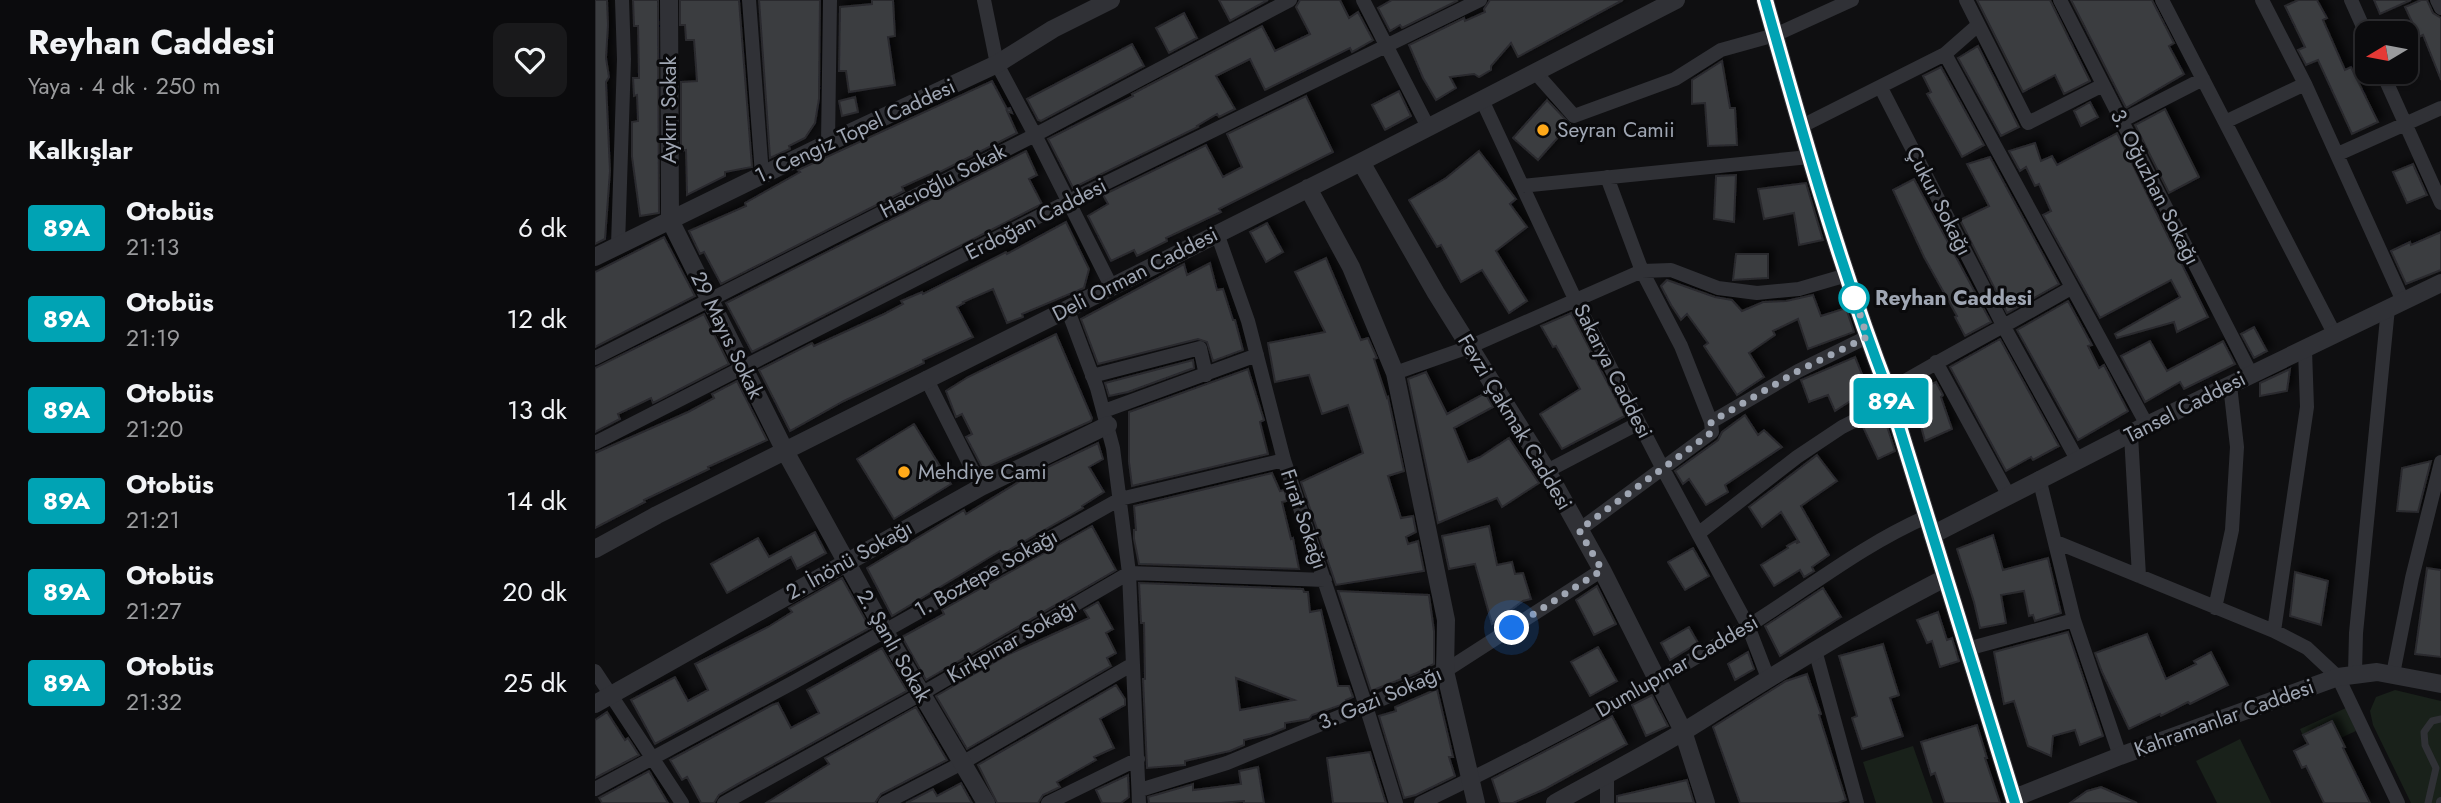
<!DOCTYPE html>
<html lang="tr">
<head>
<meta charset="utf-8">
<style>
  :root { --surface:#0b0b0d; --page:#19191b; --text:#f1f3f6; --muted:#9a9b9d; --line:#2b2b2e }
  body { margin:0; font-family:Jost,sans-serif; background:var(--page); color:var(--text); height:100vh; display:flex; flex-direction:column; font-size:26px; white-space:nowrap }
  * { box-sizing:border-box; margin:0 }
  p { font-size:23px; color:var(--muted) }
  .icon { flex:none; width:38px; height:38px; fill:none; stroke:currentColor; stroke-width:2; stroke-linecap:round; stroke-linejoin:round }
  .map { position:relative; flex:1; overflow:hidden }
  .side { display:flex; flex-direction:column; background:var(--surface); width:595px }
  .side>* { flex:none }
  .badge { padding:0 14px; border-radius:5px; font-size:24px; line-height:46px }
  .needle { width:46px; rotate:260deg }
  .buttons { position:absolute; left:1760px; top:21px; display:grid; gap:14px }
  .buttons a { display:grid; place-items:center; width:63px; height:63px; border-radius:14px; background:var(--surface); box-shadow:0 2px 5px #0004,0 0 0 2px var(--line); font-size:35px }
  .you { position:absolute; width:35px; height:35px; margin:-18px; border:5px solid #fff; border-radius:50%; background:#1a73e8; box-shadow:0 0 0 10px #1a73e833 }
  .map>.badge { position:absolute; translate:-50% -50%; box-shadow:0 0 0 4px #fff }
  h2 { padding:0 28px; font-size:26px; line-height:63px }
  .round { display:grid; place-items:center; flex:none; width:74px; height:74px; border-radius:14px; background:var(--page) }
  .headline { display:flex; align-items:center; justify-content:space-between; height:119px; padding:0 28px }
  h1 { font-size:33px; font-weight:700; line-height:52px }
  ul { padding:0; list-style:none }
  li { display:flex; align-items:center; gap:21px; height:91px; padding:0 28px }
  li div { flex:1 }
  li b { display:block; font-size:26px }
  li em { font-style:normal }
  li .badge { min-width:77px; font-weight:700; text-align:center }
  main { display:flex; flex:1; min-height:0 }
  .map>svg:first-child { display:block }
  .green { fill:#19211a }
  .building { fill:#3b3c41; stroke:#29292d; stroke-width:2; fill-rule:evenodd; filter:url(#shadow) }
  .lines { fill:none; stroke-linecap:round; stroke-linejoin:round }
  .service { stroke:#303136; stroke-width:7 }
  .pedestrian { stroke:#303136; stroke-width:10 }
  .minor { stroke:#303136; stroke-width:14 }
  .tertiary { stroke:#303136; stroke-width:18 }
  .line-casing { stroke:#fff; stroke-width:16 }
  .line { stroke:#00a3b4; stroke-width:10 }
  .walk { stroke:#9fa6b3; stroke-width:7; stroke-dasharray:0 12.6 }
  .poi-dot { fill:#ffa919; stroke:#0a0a0c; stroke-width:2.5 }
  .stop-dot { fill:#fff; stroke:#00a3b4; stroke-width:3.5 }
  .labels { text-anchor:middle; stroke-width:6; stroke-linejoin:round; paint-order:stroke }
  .street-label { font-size:21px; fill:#9fa6b3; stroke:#0a0a0c }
  .poi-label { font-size:21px; fill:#9fa6b3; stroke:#0a0a0c; text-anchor:start }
  .stop-label { font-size:21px; font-weight:bold; fill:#9fa6b3; stroke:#0a0a0c; text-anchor:start }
</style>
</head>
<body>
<main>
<section class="side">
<div class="headline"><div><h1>Reyhan Caddesi</h1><p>Yaya · 4 dk · 250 m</p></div><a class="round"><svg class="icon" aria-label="heart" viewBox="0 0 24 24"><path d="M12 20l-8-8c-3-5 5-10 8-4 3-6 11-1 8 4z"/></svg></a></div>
<h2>Kalkışlar</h2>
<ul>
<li><span class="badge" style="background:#00a3b4;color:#fff">89A</span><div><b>Otobüs</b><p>21:13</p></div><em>6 dk</em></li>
<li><span class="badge" style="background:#00a3b4;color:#fff">89A</span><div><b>Otobüs</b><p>21:19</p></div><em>12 dk</em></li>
<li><span class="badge" style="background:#00a3b4;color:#fff">89A</span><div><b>Otobüs</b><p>21:20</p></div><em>13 dk</em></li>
<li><span class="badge" style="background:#00a3b4;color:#fff">89A</span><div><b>Otobüs</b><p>21:21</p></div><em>14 dk</em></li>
<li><span class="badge" style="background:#00a3b4;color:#fff">89A</span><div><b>Otobüs</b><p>21:27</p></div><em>20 dk</em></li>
<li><span class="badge" style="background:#00a3b4;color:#fff">89A</span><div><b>Otobüs</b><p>21:32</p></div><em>25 dk</em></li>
</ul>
</section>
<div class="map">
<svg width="1846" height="803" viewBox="0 0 1846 803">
  <defs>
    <filter id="shadow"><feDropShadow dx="5" dy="-5" stdDeviation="3.5" flood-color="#0009"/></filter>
  </defs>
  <rect width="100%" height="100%" fill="#0f0f11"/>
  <!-- green -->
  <path class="green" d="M1800,690L1846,701V803H1816L1778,725L1775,711L1781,697Z
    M1751,708L1761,731L1715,752L1705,729Z
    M1645,739L1676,803H1622L1601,761Z
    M1318,746L1338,803H1281L1268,762Z"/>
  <!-- building -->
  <path class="building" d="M0,0H12L13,25L11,58L14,77L11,82L15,171L10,239L0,244Z
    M38,0H63L64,213L45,216L37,157V122L43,121L42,95L39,96L38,78H44L43,26H39Z
    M85,0H144L157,167L130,172V176L92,195L91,150L86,151V82L102,81L99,40H91L90,25H85Z
    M164,0H225L224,99L220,123L210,138L194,146L195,149L175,158Z
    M277,0H298L300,36L293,37L300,85L254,92L251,71H244L245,7L277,4Z
    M624,0H673L635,21Z
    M705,0H745L754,18L763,12L778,40L757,52L755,48L670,90L655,59L621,76L640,109L624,117L622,114L602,126L603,127L478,188L453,139L538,96L537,94L667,26L680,51L715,34L701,7Z
    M797,0H861L862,1L807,28L805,25L795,31L783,8Z
    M895,0H1028L923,57L916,43L896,66V70L884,77L879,74L855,77L861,88L841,100L828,78L814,45L869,18L870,21L890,12L889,9Z
    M1382,0H1455L1495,81L1469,94L1460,75L1428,92Z
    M1476,0H1557L1579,43L1574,46L1589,74L1531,108Z
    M1703,0H1722L1732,18L1728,20L1750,70L1756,67L1783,122L1757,134L1723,60L1711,65L1703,50L1710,47L1690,6Z
    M1779,0H1816L1785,14Z
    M1826,0H1832L1838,13L1846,18V80L1828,35L1824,37L1810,7Z
    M589,13L602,38L574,53L561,28Z
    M537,44L549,66L446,121L443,120L432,99Z
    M1383,46L1424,127L1406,136L1363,58Z
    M1127,61L1135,108H1140L1142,145L1113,146L1110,103L1097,104V80Z
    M1346,67L1389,145L1367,157L1332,94L1336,92L1328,76Z
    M397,81L412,109L415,108L417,113L412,111L422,133L341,174L340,172L307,187L309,191L126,284L109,252L105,254L94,231L151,206L150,203L205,172L203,170Z
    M804,91L816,116L790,130L777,105Z
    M711,96L738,152L624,209L626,212L571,238L572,241L542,256L539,250L516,261L493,216L513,204L508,195L611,145L628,177L647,167L632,134Z
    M260,97L263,112L247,116L244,101Z
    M952,100L975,124L943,160L918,138Z
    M1495,102L1503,117L1486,126L1479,111Z
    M1570,109L1604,177L1574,193L1540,125Z
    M1522,133L1613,317L1582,332L1579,322L1522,338L1520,334L1585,297L1576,280L1505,318L1448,215L1456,211L1444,184L1440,186L1431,167L1425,171L1414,151L1440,143L1446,161L1457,156L1462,165Z
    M431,151L442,175L434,179L447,204L157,352L131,303Z
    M884,151L921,199L915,204L932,227L901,251L932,301L914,313L887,270L866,282L846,245L842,247L814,200L851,178Z
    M1395,157L1464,284L1412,313L1365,220L1394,206L1372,164Z
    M1818,164L1832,195L1812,203L1798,172Z
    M1141,175L1139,222L1119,219L1121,176Z
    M1319,179L1396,322L1370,336L1360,317L1362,316L1329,257L1298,190Z
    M1211,183L1228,240L1204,245L1199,213L1169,219L1163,189Z
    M471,222L494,269L489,288L427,314L428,317L412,323L398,289L368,302L369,303L362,307L378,337L328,360L329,363L249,401L195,431L164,370L217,343L219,346L289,314L308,304L306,301L327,292L328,294L411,252L412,254Z
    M672,223L688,252L671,262L655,232Z
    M1846,232V270L1811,284L1796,251L1815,242L1816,245Z
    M69,237L100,296L0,347V272Z
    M1141,254H1173V278L1138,280Z
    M731,258L766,340L773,338L782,358L779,359L792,398L793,397L809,471L793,476L806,518L818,516L821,532L811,537L813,544L823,541L829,571L741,585L706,482L768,453L753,405L727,414L714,375L680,382L673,343L730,332L700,272Z
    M615,263L622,290L628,289L638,320H640L648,350L618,361L612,342L603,339L503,364L486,319L589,264L592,275Z
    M1072,280L1120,297L1137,300L1147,311L1168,302L1191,301L1218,295L1226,316L1251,308L1259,332L1213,349L1203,319L1178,331L1180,335L1154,353L1169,377L1142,395L1109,346L1113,343L1092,314L1086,320L1076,305L1066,286Z
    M1473,301L1497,345L1493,346L1504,368L1509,365L1533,411L1483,440L1422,330Z
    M976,313L1030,416L967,449L945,414L985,389L961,346L958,347L946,326Z
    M109,314L134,364L58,403L56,398L23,414L25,419L0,432V368Z
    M1659,327L1672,351L1659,358L1646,334Z
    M461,334L497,418L496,421L388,469L371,437L377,434L367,414L361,417L351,391L373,377Z
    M1405,339L1464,446L1438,460L1436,457L1411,471L1355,367Z
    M1555,341L1572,371L1628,341L1640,364L1589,389L1585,382L1550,402L1526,356Z
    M1260,357L1278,401L1263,408L1257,400L1240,411L1233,395L1214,402L1206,380Z
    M598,360L599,368L533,392L514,396L510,383Z
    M653,369L669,420L665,422L673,454L537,486L534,462V412Z
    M1695,369L1692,391L1665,396V383Z
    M831,372L852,414L890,393L898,407L859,428L873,462L885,457L914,438L944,483L907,507L902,498L843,523L813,379Z
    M142,381L172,440L113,467L114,469L49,500L50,502L0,528V453L93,412L119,398L117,394Z
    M1341,382L1348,395L1346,397L1357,429L1330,441L1317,393Z
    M1150,415L1163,435L1169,430L1187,447L1130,485L1133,492L1111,505L1094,479L1088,484L1080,471L1123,440L1127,432Z
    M1289,417L1300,451L1283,459L1268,427Z
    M319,424L356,484L299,519L262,459Z
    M503,443L508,459L494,467L509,492L487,506L488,508L407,554L405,551L297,616L272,568L369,510L371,514L430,478Z
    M1222,455L1242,481L1206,506L1234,555L1217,567L1219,571L1209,577L1205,570L1179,586L1166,565L1193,548L1192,546L1201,541L1202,543L1204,542L1186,512L1167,527L1154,507Z
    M1836,461L1823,512L1802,511L1807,468Z
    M677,473L685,491L689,490L691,495L692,501L687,502L696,539L698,538L704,569L544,564L539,539V530H541L539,506Z
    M497,526L521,570L331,680L307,637L349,614L347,610Z
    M894,526L902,565L917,562L920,574L928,573L936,599L928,601L897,624L880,564L854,569L847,536Z
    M220,532L231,553L202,569L196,557L132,593L116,564L163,538L174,557Z
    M1398,535L1408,570L1453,558L1466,613L1440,621L1438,615L1434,616L1429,591L1406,595L1411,623L1385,628L1379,602L1362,549Z
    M1098,548L1114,576L1090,590L1073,562Z
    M1832,568L1846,570V657L1820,654Z
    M1700,572L1733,581L1726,625L1695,616Z
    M247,578L275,628L60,744L36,700L80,677L93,701L113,690L100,664L173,627L197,612L194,608Z
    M544,583L708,589L709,592H713L715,612L726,610L743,686H754L758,697L751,700L752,703L717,715L714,719L690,723V728L675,734L649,740V745L635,751L590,761V765L552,768L548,679H550L549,623H546ZM641,678L699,700L645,710Z
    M1002,586L1021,624L999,635L981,600Z
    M1228,588L1246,617L1185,656L1170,626Z
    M743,591L834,595L839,631V664L822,673L776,691Z
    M503,602L518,629L511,633L521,653L512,658L516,666L372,749L341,696L412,655L494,618L489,610Z
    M1343,612L1352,640L1357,638L1364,661L1345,667L1337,641L1332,643L1322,620Z
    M1094,627L1103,643L1075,660L1066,643Z
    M1473,632L1508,736L1485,745L1480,730L1458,736L1456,756L1433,746L1419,701L1409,704L1399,652Z
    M1552,634L1571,679L1601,664L1599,661L1616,652L1633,685L1595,704L1593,702L1566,716L1565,714L1534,729L1507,672L1500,653Z
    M1288,644L1304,695L1295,698L1308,736L1267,749L1257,718L1262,716L1244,656Z
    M1003,647L1022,681L995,696L976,662Z
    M287,648L312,691L143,784L124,795L119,803H106L92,777L87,780L75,760L177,705L183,703L196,728L224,713L212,690Z
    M1153,652L1159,669L1140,680L1133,664Z
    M1212,674L1226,714L1224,715L1251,800L1243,803H1145L1118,727L1191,681Z
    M521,685L530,699V705L505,719L519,748L499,757L501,760L462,782L465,787L448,795L443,803H402L383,765Z
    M842,689L858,757H854L860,776L821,795L809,798L784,716L801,711L800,707Z
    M1057,695L1073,726L1051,736L1037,705Z
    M321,707L352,760L286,794L280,803H171L234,764L230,758Z
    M12,712L30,740L33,738L44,755L0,778V720Z
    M1017,716L1032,744L950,789L918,803H905L897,779Z
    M1737,721L1750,747L1748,748L1775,803H1729L1711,766L1707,768L1699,751L1713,744L1708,735Z
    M1382,725L1392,758H1390L1405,803H1350L1340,773L1336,775L1326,742Z
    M775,752L791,803H738L732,758Z
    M663,767L669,803H649V801L626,803H554L553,797L598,784V790L646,784L644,771Z
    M54,771L73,803H7L4,798Z
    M533,775L534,797L526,803H507L501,790Z
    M1092,780L1099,803H1022V796Z
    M366,783L377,803H311L338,789L342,796Z
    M1506,787L1542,803H1475L1492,791Z"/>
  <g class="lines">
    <!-- service -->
    <path class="service" d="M1833,803L1841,768L1830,745L1829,732L1837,721L1846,719"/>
    <!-- pedestrian -->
    <path class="pedestrian" d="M1846,803V802"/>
    <!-- minor -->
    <path class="minor" d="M154,0L167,175
      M389,0L402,64L440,135L516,286
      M768,0L833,127
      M1371,0L1433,123L1508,85
      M1465,0L1656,374
      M1567,0L1740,335
      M1667,0L1710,84L1808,301
      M1756,0L1773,38
      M1842,0L1846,8
      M1350,54L1552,425
      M940,72L979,116L1080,79L1126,50L1180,35L1257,0
      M1787,72L1846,203
      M1286,88L1409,327L1483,461
      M887,100L980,299L1068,469L1153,626L1173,678
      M1526,121L1608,79
      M1630,122L1710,84
      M1205,127L1350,54L1383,25
      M233,143L235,0
      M1743,154L1846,108
      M1012,177L1047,271L1086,346L1116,422
      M927,186L1214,157
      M622,233L653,321L689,460L771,706L801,803
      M23,245L29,59L27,0
      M472,308L502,388L518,448L534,573L544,803
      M0,358L440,135L695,0
      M1341,362L1414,496
      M800,373L874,347L1047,271L1076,270L1123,288L1162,293L1204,289L1252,275
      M497,376L605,348L611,375
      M331,378L386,487
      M1293,391C1353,355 1416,323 1476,288
      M509,411L662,355
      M1536,435L1544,576
      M0,443L474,201L885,0
      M952,471L1044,423
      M1444,478L1479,620L1525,756
      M984,530L1117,432L1116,422L1203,371L1272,337
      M1104,533L1202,457L1247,427L1297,402
      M1461,542L1679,631L1712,648L1743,677L1803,803
      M1620,608L1637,530L1642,447L1635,385
      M1679,631L1712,407L1710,350
      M1372,649L1479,620
      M1220,650L1262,803
      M0,671L87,803
      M1760,673L1761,633L1793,308
      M1798,674L1817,578L1846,462
      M1012,774V803
      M0,789L199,682L525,499L689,460
      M545,790L632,763L787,699L850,671L1007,570
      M129,803L326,694L534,573L730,580
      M290,803L367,763L538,664
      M453,803L543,759
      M826,803C935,751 1042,694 1145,631C1208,593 1263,547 1331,517"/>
    <!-- tertiary -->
    <path class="tertiary" d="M74,0L75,220L190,451L289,630L391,803
      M1170,0C1207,132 1244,264 1293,391L1420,803
      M766,162L841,293L952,471L1007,570L1088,731L1111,803
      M713,188L756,267L800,373L851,620L850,671L881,803
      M0,257L233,143L402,64L458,29L516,0
      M1337,535L1552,425L1846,283
      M0,549L62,515L766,162L1081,0
      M0,704L386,487L513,425
      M1419,798L1525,756L1743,677L1782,672L1846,684
      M960,803C1003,779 1048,756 1091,730C1176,677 1260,624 1350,578"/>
  </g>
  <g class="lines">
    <!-- line casing -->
    <g class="line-casing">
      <path id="line" d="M1170,0C1207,132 1244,264 1293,391L1420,803"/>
    </g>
    <!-- line -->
    <use href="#line" class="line"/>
    <!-- walk -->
    <path class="walk" d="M917,628L1007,570L984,530L1117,432L1116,422L1203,371L1272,337L1259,295V298"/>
  </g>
  <!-- markers -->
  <g class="poi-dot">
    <circle cx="948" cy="130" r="7"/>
    <circle cx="309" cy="472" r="7"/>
  </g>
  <circle class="stop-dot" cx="1259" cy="298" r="14"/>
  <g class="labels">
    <!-- street labels -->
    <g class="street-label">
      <text transform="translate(74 110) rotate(-90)" y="7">Aykırı Sokak</text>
      <text transform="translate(260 131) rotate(-25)" y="7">1. Cengiz Topel Caddesi</text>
      <text transform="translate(348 181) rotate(-27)" y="7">Hacıoğlu Sokak</text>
      <text transform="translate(1560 187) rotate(63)" y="7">3. Oğuzhan Sokağı</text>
      <text transform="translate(1344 201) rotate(63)" y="7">Çukur Sokağı</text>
      <text transform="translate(441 219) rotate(-27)" y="7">Erdoğan Caddesi</text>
      <text transform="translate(540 274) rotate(-27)" y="7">Deli Orman Caddesi</text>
      <text transform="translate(132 335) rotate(64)" y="7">29 Mayıs Sokak</text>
      <text transform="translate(1018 371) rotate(63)" y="7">Sakarya Caddesi</text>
      <text transform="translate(1590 407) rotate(-27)" y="7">Tansel Caddesi</text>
      <text transform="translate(920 422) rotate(59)" y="7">Fevzi Çakmak Caddesi</text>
      <text transform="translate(709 519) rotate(71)" y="7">Fırat Sokağı</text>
      <text transform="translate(254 560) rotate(-29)" y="7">2. İnönü Sokağı</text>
      <text transform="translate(391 573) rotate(-29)" y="7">1. Boztepe Sokağı</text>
      <text transform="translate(417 641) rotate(-30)" y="7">Kırkpınar Sokağı</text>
      <text transform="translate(299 646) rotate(60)" y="7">2. Şanlı Sokak</text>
      <text transform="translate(1082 666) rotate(-30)" y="7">Dumlupınar Caddesi</text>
      <text transform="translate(785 698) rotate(-23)" y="7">3. Gazi Sokağı</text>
      <text transform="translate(1629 718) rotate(-20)" y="7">Kahramanlar Caddesi</text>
    </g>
    <!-- poi labels -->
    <g class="poi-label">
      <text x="962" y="137">Seyran Camii</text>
      <text x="323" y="479">Mehdiye Cami</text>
    </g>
    <!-- stop labels -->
    <g class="stop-label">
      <text x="1280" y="305">Reyhan Caddesi</text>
    </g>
  </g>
</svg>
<div class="buttons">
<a><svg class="needle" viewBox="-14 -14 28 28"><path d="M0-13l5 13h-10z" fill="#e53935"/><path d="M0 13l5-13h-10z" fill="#9a9b9d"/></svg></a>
</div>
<div class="you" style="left:917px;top:628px"></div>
<b class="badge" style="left:1296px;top:401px;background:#00a3b4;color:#fff">89A</b>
</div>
</main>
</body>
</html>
